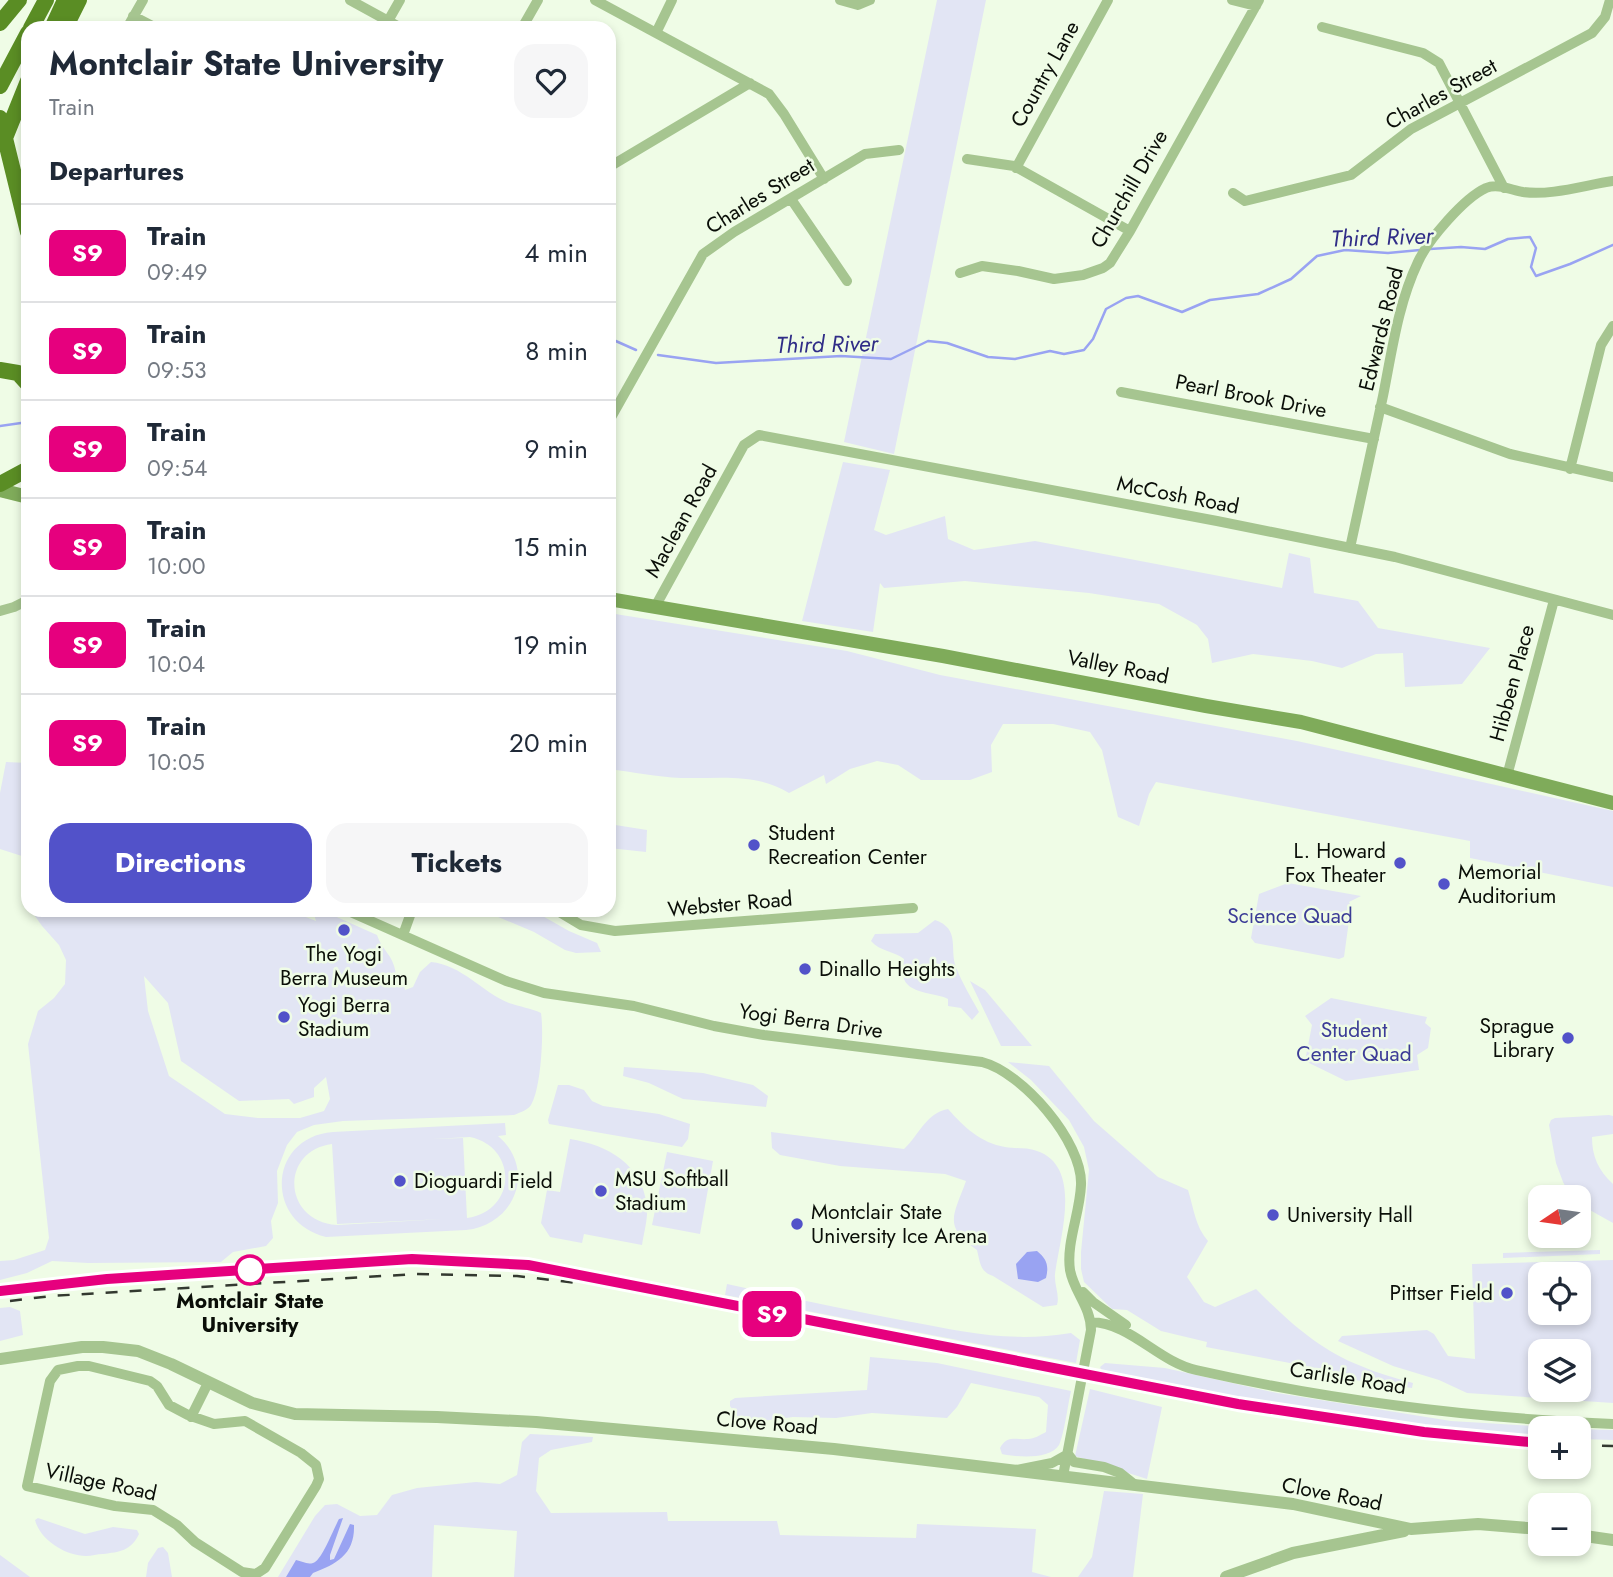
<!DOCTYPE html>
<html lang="en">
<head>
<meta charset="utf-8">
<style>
  :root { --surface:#fff; --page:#f6f6f7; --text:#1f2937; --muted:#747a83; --line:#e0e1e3; --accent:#5252c9 }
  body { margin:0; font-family:Jost,sans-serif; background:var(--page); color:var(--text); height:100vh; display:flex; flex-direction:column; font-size:26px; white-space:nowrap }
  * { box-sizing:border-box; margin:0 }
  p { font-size:23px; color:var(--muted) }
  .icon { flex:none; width:38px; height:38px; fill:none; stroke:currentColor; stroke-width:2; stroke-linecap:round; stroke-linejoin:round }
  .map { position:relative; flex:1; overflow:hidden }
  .panel { position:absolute; left:21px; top:21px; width:595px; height:896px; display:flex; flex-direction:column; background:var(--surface); border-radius:21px; box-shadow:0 4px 10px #0003 }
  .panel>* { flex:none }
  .badge { padding:0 14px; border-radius:10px; font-size:24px; line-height:46px }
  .needle { width:46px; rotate:257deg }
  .buttons { position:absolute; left:1528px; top:1185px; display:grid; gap:14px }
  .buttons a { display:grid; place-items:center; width:63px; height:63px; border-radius:14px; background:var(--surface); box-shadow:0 4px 10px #0003; font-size:35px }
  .map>.badge { position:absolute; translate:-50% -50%; box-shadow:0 0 0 4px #fff }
  h2 { padding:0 28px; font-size:26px; line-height:63px }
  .round { display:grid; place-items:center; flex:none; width:74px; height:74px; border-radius:21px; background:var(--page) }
  .head { display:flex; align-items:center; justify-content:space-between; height:119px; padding:0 28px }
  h1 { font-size:33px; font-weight:700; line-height:52px }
  .primary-button { display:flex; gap:14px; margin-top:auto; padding:14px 28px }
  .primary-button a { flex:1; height:80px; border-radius:21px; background:var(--accent); color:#fff; font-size:28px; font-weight:700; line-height:80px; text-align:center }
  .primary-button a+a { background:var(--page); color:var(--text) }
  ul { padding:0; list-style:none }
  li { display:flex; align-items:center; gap:21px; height:98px; padding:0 28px; border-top:2px solid var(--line) }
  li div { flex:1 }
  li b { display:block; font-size:26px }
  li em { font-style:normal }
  li .badge { min-width:77px; font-weight:700; text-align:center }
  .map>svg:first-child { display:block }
  .green { fill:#e2e5f4; fill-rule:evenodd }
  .water { fill:#99a3f2 }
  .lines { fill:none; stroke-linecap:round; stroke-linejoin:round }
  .stream { stroke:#99a3f2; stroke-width:2.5 }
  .minor { stroke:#a6c590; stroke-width:10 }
  .tertiary { stroke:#a6c590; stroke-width:12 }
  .secondary { stroke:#7fab5a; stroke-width:14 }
  .trunk { stroke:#5a8d24; stroke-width:16 }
  .rail { stroke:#333930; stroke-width:2.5; stroke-dasharray:12 12; stroke-linecap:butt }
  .line-casing { stroke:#fff; stroke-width:16 }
  .line { stroke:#e6007e; stroke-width:10 }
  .poi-dot { fill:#5252c9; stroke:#effce6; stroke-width:2.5 }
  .stop-dot { fill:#fff; stroke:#e6007e; stroke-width:3.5 }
  .labels { text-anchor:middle; stroke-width:5; stroke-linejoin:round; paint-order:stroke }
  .street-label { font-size:21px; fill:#0a0e08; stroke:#effce6 }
  .poi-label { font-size:21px; fill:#0a0e08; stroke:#effce6; text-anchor:start }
  .park-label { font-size:21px; fill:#3c3c97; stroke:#effce6 }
  .stop-label { font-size:21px; font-weight:bold; fill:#0a0e08; stroke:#effce6 }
  .water-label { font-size:23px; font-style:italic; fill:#302d87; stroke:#effce6 }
</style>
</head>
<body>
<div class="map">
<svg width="1613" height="1577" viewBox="0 0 1613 1577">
  <rect width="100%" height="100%" fill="#effce6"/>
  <!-- green -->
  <path class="green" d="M937,0H986L894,454L844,442Z
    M843,462L890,470L874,530L886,535L945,516L948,539L974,550L1035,541L1282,588L1289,553L1310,558L1314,593L1358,601L1378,628L1490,648L1462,684L1405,687L1403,653L1376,654L1342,668L1312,661L1253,654L1212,663L1208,639L1197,625L1159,604L1089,593L965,581L884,588L880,583L873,632L802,621Z
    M609,613L847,651L940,675L1297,741L1613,811V887L1470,858V841L1156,782L1149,794L1139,826L1118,817L1102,750L1090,732L1053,724H1003L991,745L992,772L970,780H921L898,765L877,761L850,769L826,784L824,775L789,793C754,772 719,779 681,778C657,777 633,772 609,769Z
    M6,762L28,763V858L0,849V793Z
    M609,824L647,830L646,852L609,848Z
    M1288,883L1361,896L1349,902L1351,906L1344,957L1339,959L1255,943L1251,938L1259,894Z
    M35,910H288L316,921L313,910H321L377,935C383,952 393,954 396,974L401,973L405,990L413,987L420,972L431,962C462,965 482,992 509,1003C520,1007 531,1008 541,1013C544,1032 541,1086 532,1103C529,1110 521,1112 514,1115L343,1121L314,1125L297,1132L287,1145L277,1171L278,1203L271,1221L273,1238L266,1246L233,1252L221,1262L88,1263L52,1261L27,1273L0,1280V1261L14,1260L45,1250L49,1238L28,1044L38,1011L54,998L65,984L66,960L59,945L42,926L35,916ZM144,976L168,1003L181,1061L239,1101L289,1099L294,1104L314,1097V1088L326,1077L330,1099L324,1111L300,1118H258L225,1114L169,1076L148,1011Z
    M475,910H532L569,931L597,943L601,952L576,953L565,950L534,932L491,914Z
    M935,920C961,929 949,949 956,967C962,983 971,997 979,1012L972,1020L961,1008L948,1006V999C936,992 907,995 903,976C902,972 904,963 904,959C894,951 879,951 871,941L875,934L918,933Z
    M970,981L985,990L1032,1046H1001Z
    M1331,998L1427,1017L1425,1023L1431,1028L1428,1048L1417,1055L1419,1070L1346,1081L1305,1061L1312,1025L1305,1016Z
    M1008,1062L1049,1066L1094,1121L1158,1177L1188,1190C1194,1209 1195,1226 1208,1241L1187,1277L1204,1302L1215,1307L1256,1289C1287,1320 1319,1350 1361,1366C1377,1373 1395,1378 1413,1383L1412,1388L1354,1380L1348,1374L1206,1347L1207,1342L1161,1331L1127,1310L1112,1309L1084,1282L1081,1269V1252L1089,1170L1084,1147L1069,1120L1031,1080Z
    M624,1067L703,1073L753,1085L768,1096L766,1107L683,1099L649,1083L623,1076Z
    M558,1085H569L584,1090L592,1101L603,1106L659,1114L690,1124L688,1139L682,1147L549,1124L548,1120Z
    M948,1109C964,1127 981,1143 1005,1147C1015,1149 1027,1147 1037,1151C1084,1167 1059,1240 1055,1274C1054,1285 1060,1295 1057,1305L1043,1307L993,1276C980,1272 980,1262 977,1250C942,1226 954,1215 966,1181L945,1174L840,1166L780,1155L772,1148L771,1132L904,1149C919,1135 926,1113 948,1109Z
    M1609,1115L1613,1116V1134L1592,1137C1592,1156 1598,1170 1613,1184V1223L1579,1204L1578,1197H1571L1563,1182L1556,1163L1549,1125L1551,1120L1555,1118Z
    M505,1123L506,1135L498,1136C537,1169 515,1225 466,1230L326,1237C264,1222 268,1137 333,1132ZM470,1137C518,1147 517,1211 467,1218L463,1138L432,1139ZM332,1144L337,1224L444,1219L337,1225C283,1222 279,1151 332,1144Z
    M570,1139C608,1145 642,1164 647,1206C648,1219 644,1232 642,1245L584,1234L582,1243L550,1237L541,1223L547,1190L560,1192Z
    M667,1152L713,1161L700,1234L652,1225Z
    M1600,1250V1254L1503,1258V1253Z
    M1613,1260V1403L1467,1393L1439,1380L1393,1366L1338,1341L1342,1336L1427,1330L1434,1334L1448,1356L1475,1359L1472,1264ZM1540,1274H1578V1312H1540ZM1578,1351V1390H1540V1351Z
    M727,1284C787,1297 846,1310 906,1321C966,1332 1010,1343 1071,1333L1080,1340L1076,1363L725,1295Z
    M10,1307L20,1311L23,1335L0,1341V1308Z
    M870,1357L937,1363L1071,1391C1068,1404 1064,1435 1059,1445C1050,1460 1016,1457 1002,1454L1000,1448C1007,1435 1016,1440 1028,1439C1034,1439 1040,1435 1046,1432L1048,1405L1039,1397L971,1383L957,1407L947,1418L872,1413L836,1418L793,1417L762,1421L751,1432L748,1431L730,1406V1401L735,1398L867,1390Z
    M1105,1363L1165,1368L1277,1393L1451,1421L1565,1428H1540V1438C1392,1427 1247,1400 1102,1371L1100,1367Z
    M1090,1389L1162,1407L1147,1479L1075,1456Z
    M1578,1429L1613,1430V1440L1579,1439Z
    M530,1434L593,1437L592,1442L551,1450L539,1458L536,1491L551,1513L667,1512L668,1521H777L780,1535L916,1538L917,1524L1036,1529L1032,1572L1051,1577H514L517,1531L434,1525L432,1577H278L315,1516L325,1505L337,1504L360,1516L377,1515L392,1495L417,1488L476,1482L500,1484L517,1475L522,1442Z
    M1104,1491L1143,1494L1133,1577H1078L1092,1557Z
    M38,1518L85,1534L113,1527L137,1530L139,1534C131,1551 119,1552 103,1554C97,1554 92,1556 86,1556C66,1556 40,1540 35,1520Z
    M163,1547L168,1553L172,1577H146L148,1563L158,1548Z
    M0,1555L30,1577H0Z"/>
  <!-- water -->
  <path class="water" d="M1037,1251C1047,1259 1049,1266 1046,1278L1038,1282L1018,1279L1016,1264L1027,1252Z
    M343,1518L330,1555V1560L334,1559L350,1524L354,1525C355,1554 337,1564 313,1573L310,1577H286L296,1560C302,1561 307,1565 313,1563C321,1562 334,1528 339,1519Z"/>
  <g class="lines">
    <!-- stream -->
    <path class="stream" d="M1430,249L1461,247L1485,249L1508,239L1530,237L1536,248L1531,267L1536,276L1570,264L1613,245
      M609,338L636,350
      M658,355L716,363L841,356L891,359L928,341L947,343L988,357L1015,359L1050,351L1064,354L1084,350L1093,339L1106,309L1126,298L1138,296L1182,312L1210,300L1258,294L1291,279L1317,256L1345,250L1388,253L1420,250
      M0,426L28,422"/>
    <!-- minor -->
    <path class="minor" d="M350,0L401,28
      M595,0L769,94L784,114L824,179
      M840,0L858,5L870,0
      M1232,0L1256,6
      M133,16L156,28
      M1322,27L1423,53L1439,63L1504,188
      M127,28L143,0
      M384,28L400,0
      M522,28L538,0
      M656,33L672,0
      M967,159L1014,166L1130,231
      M609,167L750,83
      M1016,168L1108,0
      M1233,193L1245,201L1351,175L1411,129L1592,33L1605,17L1610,0
      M791,199L847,281
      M960,273L982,266L1018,271L1054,279L1083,275L1103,268L1110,263L1130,231L1259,0
      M1121,392L1374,439
      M1380,407L1510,454L1613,477
      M609,421L703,254L734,232L865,154L899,150
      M1570,469L1601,345L1613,326
      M1350,548C1361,498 1372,447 1383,396C1392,351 1398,304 1418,262C1428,240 1464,198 1486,188C1498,183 1511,190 1523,192C1551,196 1585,185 1613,181
      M655,607L744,445L759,435L1217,521L1395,557L1613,615
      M0,611L14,607L28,600
      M1507,776L1554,600
      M346,910L506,981L544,993L634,1006L714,1026L764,1035L982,1062C1022,1072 1083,1142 1081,1185C1080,1213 1066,1243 1070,1270C1074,1292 1091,1307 1091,1330L1063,1476
      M556,910L581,925L615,931L913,908
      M403,935L412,910
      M1083,1292L1093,1302L1126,1325
      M1091,1322C1131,1323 1157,1361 1196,1370C1333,1401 1473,1418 1613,1424
      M78,1366H89L150,1381L157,1386L169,1405L188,1415L214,1424L245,1421L301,1453L316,1465L319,1479L316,1486L265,1568L256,1574L242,1572L195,1542L177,1525L153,1510L115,1506L27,1486L50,1381L58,1370Z
      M191,1417L208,1383
      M1016,1470L1052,1463L1068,1454L1074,1462L1104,1467L1120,1473L1135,1485"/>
    <!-- tertiary -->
    <path class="tertiary" d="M0,1359L82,1347H103L138,1351L171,1364L252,1403L295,1414L437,1417L536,1422L834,1449L1293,1504L1411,1529L1478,1524L1540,1529
      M1578,1535L1613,1540
      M1226,1577L1293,1553L1404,1531"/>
    <!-- secondary -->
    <path class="secondary" d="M0,490L28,497
      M609,599L943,656L1206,706L1301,722L1613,803"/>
    <!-- trunk -->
    <path class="trunk" d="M0,23L19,0
      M31,28L46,0
      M52,28L65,0
      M65,28L79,0
      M0,86L28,33
      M0,118L28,232
      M5,138L28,81
      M0,370L18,373L28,384
      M0,484L28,469"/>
    <!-- rail -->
    <path class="rail" d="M0,1291L107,1279L412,1259L482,1261L528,1265L1238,1404L1424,1432L1540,1443
      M10,1301L51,1296L416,1274L517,1276L578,1283
      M1578,1445L1613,1446"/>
  </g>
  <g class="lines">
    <!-- line casing -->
    <g class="line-casing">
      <path id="line" d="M0,1291L107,1279L412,1259L528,1265L1238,1404L1424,1432L1540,1443"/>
    </g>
    <!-- line -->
    <use href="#line" class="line"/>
  </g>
  <!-- markers -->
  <g class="poi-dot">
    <circle cx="754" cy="845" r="7"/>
    <circle cx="1400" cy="863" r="7"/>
    <circle cx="1444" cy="884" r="7"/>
    <circle cx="344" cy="930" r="7"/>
    <circle cx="805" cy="969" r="7"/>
    <circle cx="284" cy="1017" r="7"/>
    <circle cx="1568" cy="1038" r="7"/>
    <circle cx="400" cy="1181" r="7"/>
    <circle cx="601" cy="1191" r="7"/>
    <circle cx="1273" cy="1215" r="7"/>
    <circle cx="797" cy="1224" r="7"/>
    <circle cx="1507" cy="1293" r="7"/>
  </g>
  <circle class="stop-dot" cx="250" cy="1270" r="14"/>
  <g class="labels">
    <!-- street labels -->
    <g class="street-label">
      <text transform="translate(1045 74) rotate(-61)" y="7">Country Lane</text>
      <text transform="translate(1441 94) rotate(-29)" y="7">Charles Street</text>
      <text transform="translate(1129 189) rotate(-60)" y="7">Churchill Drive</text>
      <text transform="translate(760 196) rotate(-32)" y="7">Charles Street</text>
      <text transform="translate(1381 329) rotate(-76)" y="7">Edwards Road</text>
      <text transform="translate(1251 396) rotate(11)" y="7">Pearl Brook Drive</text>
      <text transform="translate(1178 495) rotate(11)" y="7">McCosh Road</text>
      <text transform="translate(681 521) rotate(-61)" y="7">Maclean Road</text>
      <text transform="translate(1118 667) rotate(11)" y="7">Valley Road</text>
      <text transform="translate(1512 683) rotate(-75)" y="7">Hibben Place</text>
      <text transform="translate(730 904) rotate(-5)" y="7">Webster Road</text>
      <text transform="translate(811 1021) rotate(8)" y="7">Yogi Berra Drive</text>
      <text transform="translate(1348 1378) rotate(9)" y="7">Carlisle Road</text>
      <text transform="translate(767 1423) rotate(5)" y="7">Clove Road</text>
      <text transform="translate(101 1482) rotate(12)" y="7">Village Road</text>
      <text transform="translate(1332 1494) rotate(11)" y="7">Clove Road</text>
    </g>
    <!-- poi labels -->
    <g class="poi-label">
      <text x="768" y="840">Student<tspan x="768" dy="24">Recreation Center</tspan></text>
      <text x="1386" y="858" text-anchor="end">L. Howard<tspan x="1386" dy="24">Fox Theater</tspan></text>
      <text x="1458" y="879">Memorial<tspan x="1458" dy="24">Auditorium</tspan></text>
      <text x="344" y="961" text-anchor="middle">The Yogi<tspan x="344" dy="24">Berra Museum</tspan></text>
      <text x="819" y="976">Dinallo Heights</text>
      <text x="298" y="1012">Yogi Berra<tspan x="298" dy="24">Stadium</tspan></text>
      <text x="1554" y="1033" text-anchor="end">Sprague<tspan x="1554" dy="24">Library</tspan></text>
      <text x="615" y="1186">MSU Softball<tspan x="615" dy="24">Stadium</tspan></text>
      <text x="414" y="1188">Dioguardi Field</text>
      <text x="811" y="1219">Montclair State<tspan x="811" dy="24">University Ice Arena</tspan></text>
      <text x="1287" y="1222">University Hall</text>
      <text x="1493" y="1300" text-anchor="end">Pittser Field</text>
    </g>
    <!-- park labels -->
    <g class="park-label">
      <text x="1290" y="923">Science Quad</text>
      <text x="1354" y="1037">Student<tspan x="1354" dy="24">Center Quad</tspan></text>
    </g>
    <!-- stop labels -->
    <g class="stop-label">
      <text x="250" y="1308">Montclair State<tspan x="250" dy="24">University</tspan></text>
    </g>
    <!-- water labels -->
    <g class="water-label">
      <text transform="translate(1382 237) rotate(-2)" y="8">Third River</text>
      <text transform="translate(827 344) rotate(-1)" y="8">Third River</text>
    </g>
  </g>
</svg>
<div class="buttons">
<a><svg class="needle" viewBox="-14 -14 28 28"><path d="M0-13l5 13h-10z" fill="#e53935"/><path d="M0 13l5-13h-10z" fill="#747a83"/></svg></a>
<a><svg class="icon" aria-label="locate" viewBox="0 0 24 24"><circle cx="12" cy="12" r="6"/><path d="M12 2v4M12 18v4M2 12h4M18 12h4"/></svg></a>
<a><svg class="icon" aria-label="layers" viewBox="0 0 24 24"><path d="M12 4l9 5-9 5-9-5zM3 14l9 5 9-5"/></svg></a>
<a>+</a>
<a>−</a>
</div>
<b class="badge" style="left:772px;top:1314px;background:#e6007e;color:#fff">S9</b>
<section class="panel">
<div class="head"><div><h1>Montclair State University</h1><p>Train</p></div><a class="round"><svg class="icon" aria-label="heart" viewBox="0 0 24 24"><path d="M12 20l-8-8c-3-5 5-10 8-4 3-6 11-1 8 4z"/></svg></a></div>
<h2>Departures</h2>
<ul>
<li><span class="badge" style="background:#e6007e;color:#fff">S9</span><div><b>Train</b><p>09:49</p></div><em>4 min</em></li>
<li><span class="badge" style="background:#e6007e;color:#fff">S9</span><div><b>Train</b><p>09:53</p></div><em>8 min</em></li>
<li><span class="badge" style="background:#e6007e;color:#fff">S9</span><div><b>Train</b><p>09:54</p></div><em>9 min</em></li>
<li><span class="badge" style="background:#e6007e;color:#fff">S9</span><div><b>Train</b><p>10:00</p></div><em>15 min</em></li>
<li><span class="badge" style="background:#e6007e;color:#fff">S9</span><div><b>Train</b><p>10:04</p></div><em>19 min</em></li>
<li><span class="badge" style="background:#e6007e;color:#fff">S9</span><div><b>Train</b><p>10:05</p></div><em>20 min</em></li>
</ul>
<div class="primary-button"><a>Directions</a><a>Tickets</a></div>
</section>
</div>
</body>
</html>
